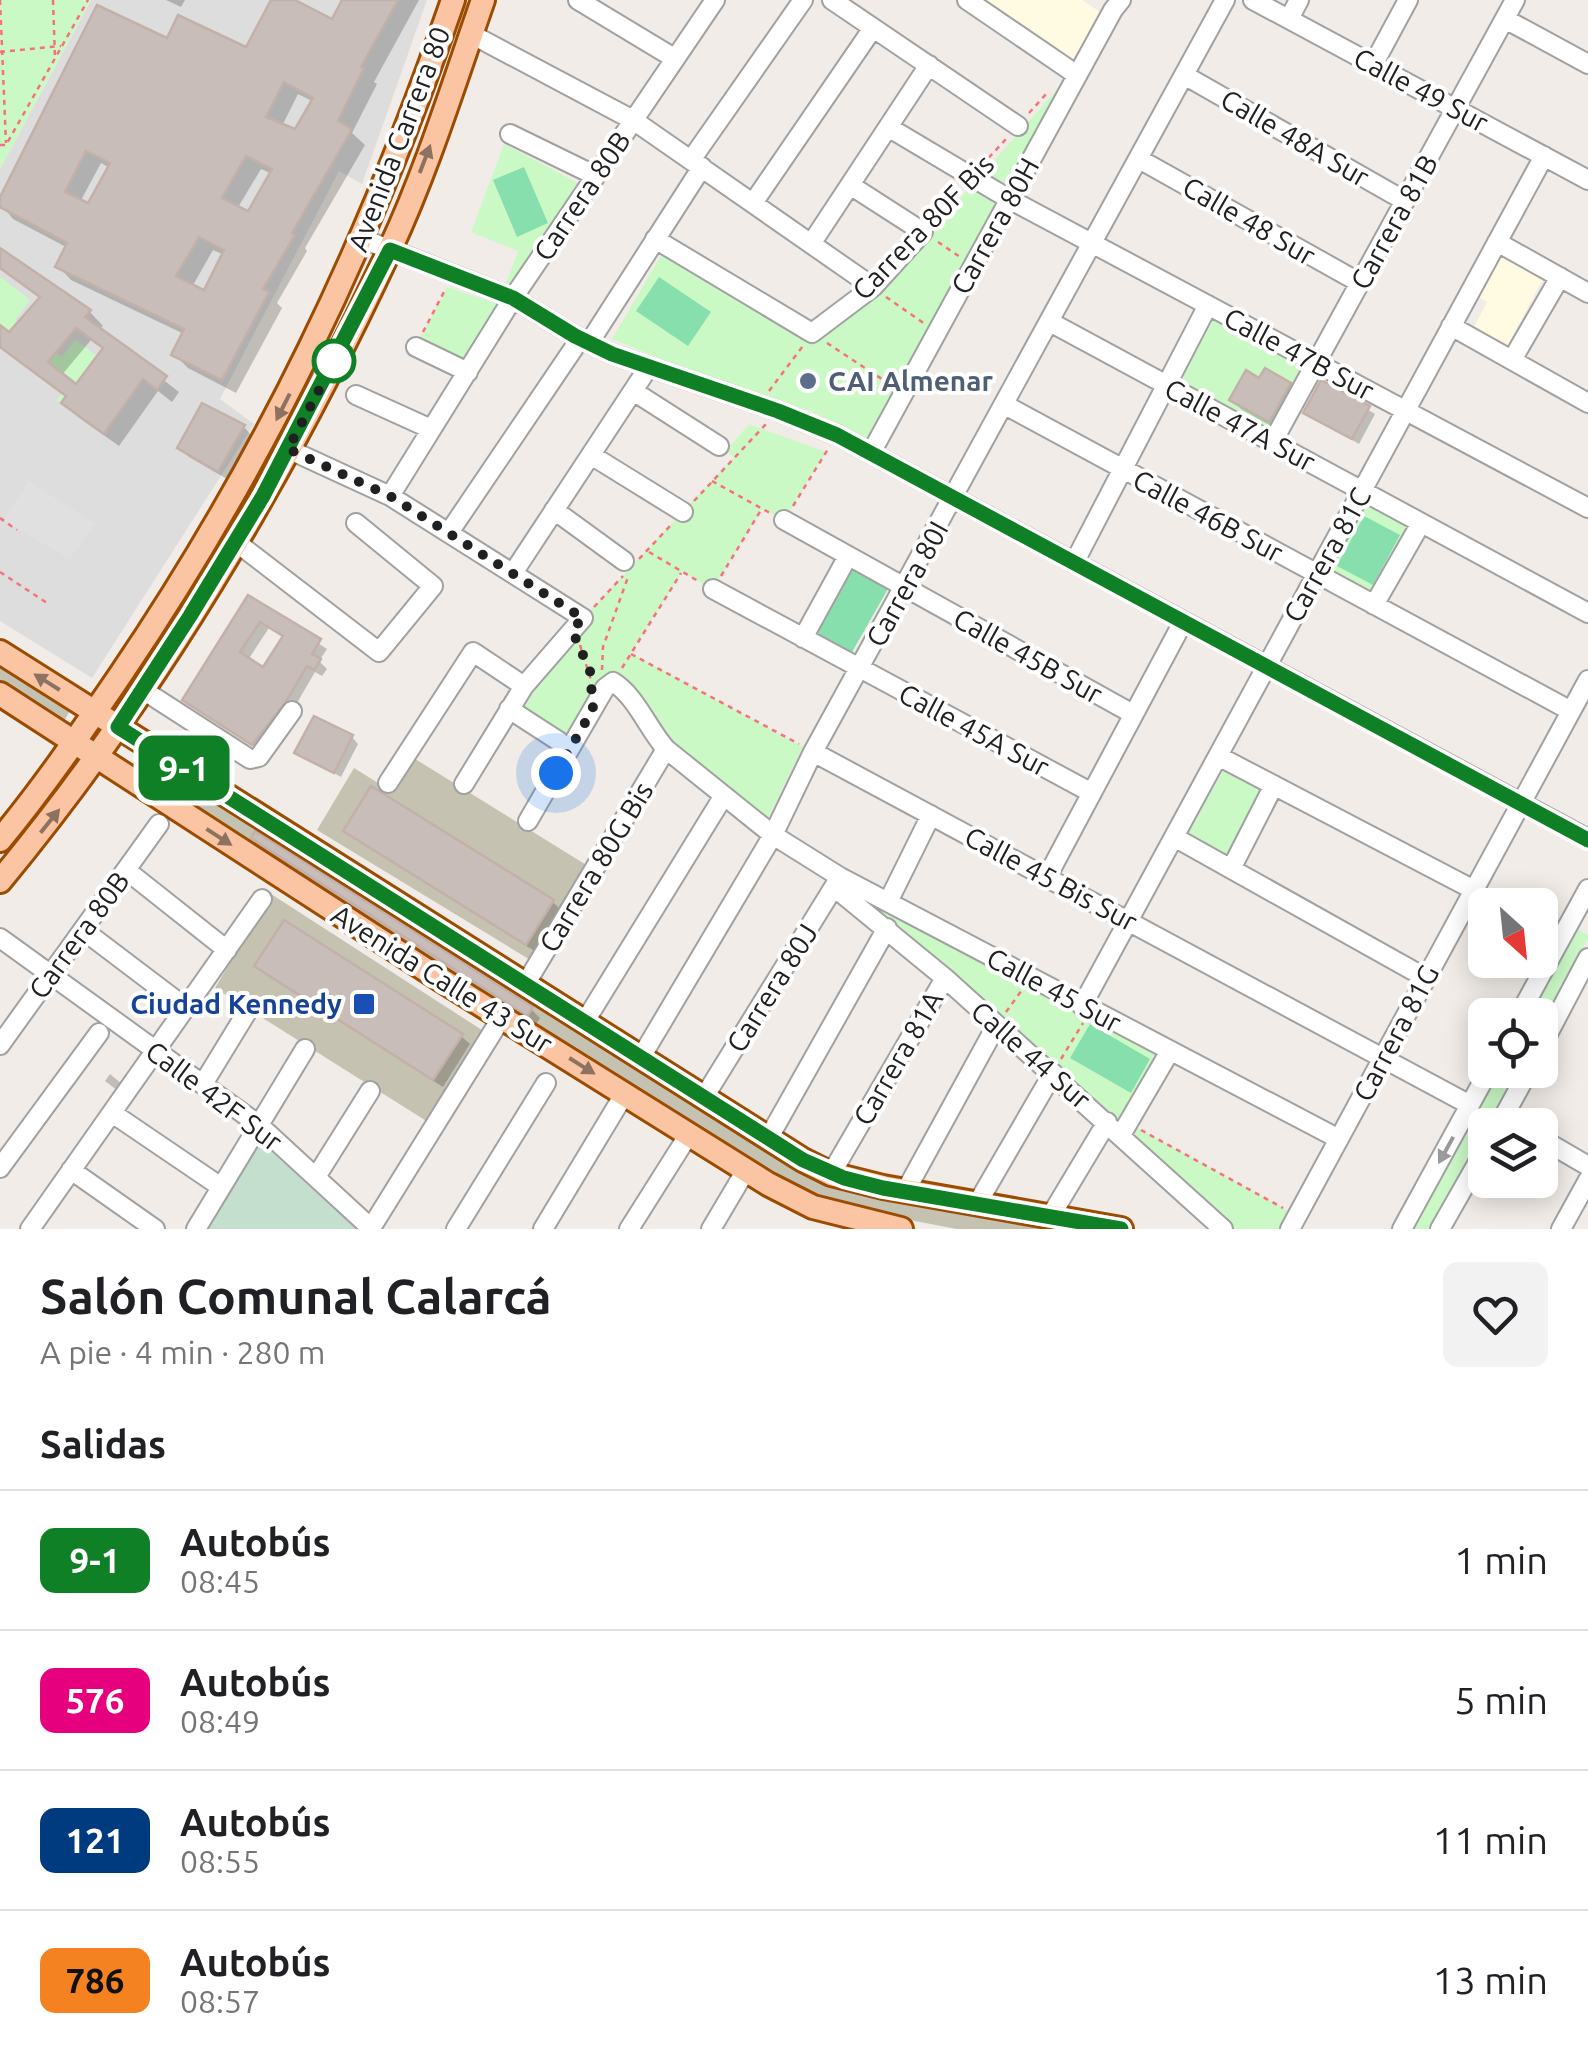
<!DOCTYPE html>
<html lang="es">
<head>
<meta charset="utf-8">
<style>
  :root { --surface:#fff; --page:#f2f2f2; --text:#202124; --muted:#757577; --line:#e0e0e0 }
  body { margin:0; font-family:Ubuntu,sans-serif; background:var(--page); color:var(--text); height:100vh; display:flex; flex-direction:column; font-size:38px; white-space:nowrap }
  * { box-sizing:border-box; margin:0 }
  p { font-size:32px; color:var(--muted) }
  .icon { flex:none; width:55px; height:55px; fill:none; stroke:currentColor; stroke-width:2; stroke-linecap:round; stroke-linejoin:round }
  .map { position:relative; height:1229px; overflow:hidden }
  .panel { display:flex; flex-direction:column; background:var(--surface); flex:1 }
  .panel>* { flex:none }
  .badge { padding:0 20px; border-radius:15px; font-size:35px; line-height:65px }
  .needle { width:65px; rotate:153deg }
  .fabs { position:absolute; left:1468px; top:888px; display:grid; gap:20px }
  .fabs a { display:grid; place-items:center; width:90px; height:90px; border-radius:15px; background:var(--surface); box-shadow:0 5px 25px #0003; font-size:50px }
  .you { position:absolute; width:50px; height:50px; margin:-25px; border:8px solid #fff; border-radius:50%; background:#1a73e8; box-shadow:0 0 0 15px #1a73e833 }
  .map>.badge { position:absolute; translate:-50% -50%; box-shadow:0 0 0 5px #fff }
  h2 { padding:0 40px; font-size:38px; line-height:90px }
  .round { display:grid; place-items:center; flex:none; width:105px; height:105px; border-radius:15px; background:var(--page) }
  .headline { display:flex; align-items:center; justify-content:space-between; height:170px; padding:0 40px }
  h1 { font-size:48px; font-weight:700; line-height:75px }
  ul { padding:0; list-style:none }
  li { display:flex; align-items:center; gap:30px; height:140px; padding:0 40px; border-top:2px solid var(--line) }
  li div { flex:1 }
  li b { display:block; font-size:38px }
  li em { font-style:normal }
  li .badge { min-width:110px; font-weight:700; text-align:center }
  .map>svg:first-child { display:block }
  .residential { fill:#deddde }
  .education { fill:#fffae2 }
  .construction { fill:#c6c2b2 }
  .wetland { fill:#c4dfce }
  .park { fill:#cbf9c6 }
  .pitch { fill:#86dfac }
  .parking { fill:#e0e0e0 }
  .shadow { fill:#0003; fill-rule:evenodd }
  .building { fill:#c9bdba; stroke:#c3b0a9; stroke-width:2.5; fill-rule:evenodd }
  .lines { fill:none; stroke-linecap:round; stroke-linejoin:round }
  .minor-casing { stroke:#a1a1a1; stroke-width:22 }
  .major-casing { stroke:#9c4c01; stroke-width:28 }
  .path { stroke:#f9707b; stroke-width:2.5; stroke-dasharray:5 5; stroke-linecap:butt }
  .minor { stroke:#fff; stroke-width:18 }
  .major { stroke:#fbc4a2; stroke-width:22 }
  .oneway { fill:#8e7261 }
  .oneway2 { fill:#9b9b9b }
  .line-casing { stroke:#fff; stroke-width:22 }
  .line { stroke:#0f8026; stroke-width:15 }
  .walk { stroke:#202020; stroke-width:10; stroke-dasharray:0 18 }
  .stop-dot { fill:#fff; stroke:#0f8026; stroke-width:5 }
  .service-dot { fill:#5c6f8a; stroke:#fff; stroke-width:4 }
  .transit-dot { fill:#1a4fb4; stroke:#fff; stroke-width:4 }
  .labels { text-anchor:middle; stroke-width:8; stroke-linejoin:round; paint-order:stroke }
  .street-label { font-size:28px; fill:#202020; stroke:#fff }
  .service-label { font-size:28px; font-weight:bold; fill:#4e5e75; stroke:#fff; text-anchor:start }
  .transit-label { font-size:28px; font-weight:bold; fill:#164399; stroke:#fff; text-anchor:end }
</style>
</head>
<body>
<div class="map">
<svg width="1588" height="1229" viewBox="0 0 1588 1229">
  <rect width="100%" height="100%" fill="#f1ece7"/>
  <!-- residential -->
  <path class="residential" d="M91,0H427L362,184L339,171L220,399L254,424L92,678L0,621V169Z"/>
  <!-- education -->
  <path class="education" d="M983,0H1082L1103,14L1072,60Z
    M1498,251L1545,275L1506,349L1472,331L1487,302L1475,295Z"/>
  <!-- construction -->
  <path class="construction" d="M0,660L72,707L62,725L0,685Z
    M140,752L818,1182L872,1197L1049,1229H957L867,1212L812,1195L129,768Z
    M412,757L588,866L532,961L317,830L354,768L391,791Z
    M271,894L485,1032L428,1122L215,988Z"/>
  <!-- wetland -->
  <path class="wetland" d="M263,1139L358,1229H208Z"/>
  <!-- park -->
  <path class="park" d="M0,0H91L0,169Z
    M1063,83L867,438L811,411L701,375L612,339L662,254L813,343L880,288Z
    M504,144L580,184L513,286L506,283L518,251L471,232Z
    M0,277L30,300L15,320L34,335L26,345L0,325Z
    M447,287L503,306L465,366L417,343Z
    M1209,313L1306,364L1269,434L1172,382Z
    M39,340L62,357L75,340L97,356L61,403L57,400L71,380L31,349Z
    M749,424L826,452L784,520L762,509L713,589L682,572L631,653L803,747L766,822L661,734L621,674L611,672L603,677L560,742L517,715L529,687L583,618L734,457L726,451Z
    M1365,500L1410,525L1373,593L1328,568Z
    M1226,766L1267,788L1228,859L1186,836Z
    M834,887L1166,1057L1127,1122L1292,1213L1283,1229H1224Z
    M1575,928L1588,935V939L1540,1027V1015H1528Z
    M1498,1070H1517L1430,1229H1411Z"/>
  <!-- pitch -->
  <path class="pitch" d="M524,167L548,223L517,237L493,180Z
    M659,277L711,312L688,346L636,311Z
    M1364,516L1400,535L1373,585L1337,566Z
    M847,564L889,587L851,654L809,631Z
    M1090,1024L1150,1059L1131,1093L1070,1058Z"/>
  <!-- parking -->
  <path class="parking" d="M29,481L95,524L70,559L3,520Z"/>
  <!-- shadow -->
  <path class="shadow" d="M166,0H185L181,7Z
    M274,0H289L333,22L344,0H419L374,82L377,84L352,133L365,145L305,248L307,251L277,303L282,308L236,393L188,368L174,354L184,334L71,280L58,266L68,248L13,219L0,203L168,42L247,50ZM298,94L314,102L296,132L282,126ZM101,163L110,168L90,206L80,202ZM261,169L272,174L249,214L237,209ZM213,250L224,255L205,293L192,287Z
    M0,251L90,312L103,326L99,330L179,392L172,402L158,391L119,446L78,417L65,403L68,398L0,348V329L10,336L41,299L0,268ZM91,340L105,350L76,387L61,376Z
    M1260,381L1289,385L1298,394L1278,430L1241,409L1232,400Z
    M1322,383L1375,414L1359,444L1306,412Z
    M244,427L252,436L227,479L189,457L180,448Z
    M249,598L327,649L319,661L327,669L322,676L315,672L294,708L261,751L186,700ZM269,628L284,638L264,670L248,660Z
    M352,737L358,744L341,777L298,753Z
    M371,790L553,902L562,911L536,952L355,839L346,830Z
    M254,838L531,1009L540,1018L537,1023L263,847Z
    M257,966L461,1036L470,1044L443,1087L266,975Z
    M110,1074L122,1084L118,1091L105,1081Z"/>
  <!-- building -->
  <path class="building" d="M271,0H295L332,19L342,0H398L361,67L364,68L338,121L352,129L292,233L295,235L263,289L269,292L222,380L171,355L184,329L55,267L67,243L0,207V197L97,5L167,38L178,15L246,47ZM284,82L313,98L295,129L266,117ZM86,151L110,163L88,203L65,192ZM246,156L272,169L248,211L222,198ZM199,237L224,250L204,290L176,276Z
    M0,248L91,310L85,317L167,376L157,390L143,379L104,434L61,403L66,396L0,347V325L9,332L40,297L0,268ZM76,328L103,348L76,384L48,362Z
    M1265,368L1291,383L1269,422L1229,400L1246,370L1259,378Z
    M1321,380L1370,406L1352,439L1303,413Z
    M202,403L245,425L218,472L177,448Z
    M248,595L321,639L312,654L321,659L314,670L307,666L287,700L252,745L182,700ZM260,622L283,636L263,667L240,652Z
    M314,716L353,735L334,773L294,753Z
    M371,786L554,900L526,945L343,831Z
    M255,831L533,1007L527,1016L251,838Z
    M284,920L463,1034L433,1080L254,966Z"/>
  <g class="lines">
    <!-- minor casing -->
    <g class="minor-casing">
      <path id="minor" d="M578,0L674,58
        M832,0L1018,126
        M967,0L1077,75
        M1253,0L1588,180
        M1289,19L1299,0
        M1505,19L1588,64
        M471,34L633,120L873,287
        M1373,65L1408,0
        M1184,75L1405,201
        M888,127L1009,199L1588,508
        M510,134L594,175
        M1139,159L1360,283
        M691,160L803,0
        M753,203L873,28
        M363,239L513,298L575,336L612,354L778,411L837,435L1588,839
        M655,239L812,333L873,287L923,232L850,185
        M1497,242L1588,293
        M811,244L929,65
        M1050,322L1588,613
        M1451,326L1588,403
        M589,343L702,167
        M416,347L468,372
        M1512,360L1560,277
        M633,391L719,446
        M356,395L431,429
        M1005,405L1571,711
        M1272,443L1515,0
        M288,449L390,496L583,618L524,686L464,784
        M871,453L1113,10L1121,0
        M591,455L683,512
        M390,496L513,298L715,0
        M554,510L624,561
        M784,520L1133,714
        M450,531L580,339
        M236,542L379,652L433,586L356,523
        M1074,563L1208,305
        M513,573L648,368
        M713,589L1092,793
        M1374,605L1421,523
        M803,638L848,556
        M143,690L250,759L259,757L292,711
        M509,709L560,742
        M813,752L1470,1105
        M1218,756L1474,890
        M388,783L473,652L524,686
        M528,821L605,688L613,682C636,696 648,729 666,749L773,835L840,877L1339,1139
        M1174,837L1426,978
        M1231,869L1274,785
        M126,870L227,950
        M1047,877L1183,622
        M834,887L945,978L1223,1229
        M888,902L931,815
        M83,930L186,1008
        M0,938L259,1125L372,1229
        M525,985L666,749
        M1082,1006L1544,156
        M1519,1015L1588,889
        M584,1023L723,797
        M0,1045L159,824
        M1540,1049L1588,958
        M640,1059L773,835L813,752L1225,0
        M203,1084L247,1012
        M703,1099L840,877
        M112,1113L221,1187
        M1499,1125L1529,1070
        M1121,1135L1170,1051
        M1540,1138L1588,1166
        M768,1139L887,928
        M0,1168L99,1033
        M71,1170L155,1229
        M831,1174L945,978
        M316,1177L370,1091
        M905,1192L996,1026
        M977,1204L1053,1073
        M1050,1217L1107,1122
        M371,1228L502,1017
        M30,1229L262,899
        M196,1229L305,1049
        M456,1229L546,1083
        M543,1229L625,1093
        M629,1229L689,1134
        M711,1229L746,1170
        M1290,1229L1588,680
        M1402,1229L1489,1070
        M1440,1229L1485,1150
        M1561,1229L1588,1180"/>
    </g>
    <!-- major casing -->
    <g class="major-casing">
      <path id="major" d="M0,652L803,1160L831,1174L883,1187L1121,1229
        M0,694L440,979L768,1184L813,1207L901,1229
        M0,840C44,787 82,731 121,674C266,460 369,244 453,0
        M0,881C158,690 285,474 390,249C427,170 454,83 483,0"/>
    </g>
    <!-- path -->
    <path class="path" d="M0,0L6,143
      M53,0L55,58
      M0,52L61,46
      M1029,113L1047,93
      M0,145H6L88,0
      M982,165L1007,138
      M932,221L960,190
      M938,242L960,257
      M886,297L925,324
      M423,332L445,290
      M827,343L891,385
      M769,391L803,346
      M712,481L770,513
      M694,501L767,423
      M793,506L828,449
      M0,518L17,530
      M649,552L698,581
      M639,559L671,525
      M0,572L50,605
      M721,576L761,510
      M594,607L623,576
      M580,645L591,680
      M631,654L799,744
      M622,668L681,573
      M602,670L603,647L628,577
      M1006,1012L1022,990
      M1061,1059L1083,1023
      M1141,1130L1283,1208"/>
    <!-- minor -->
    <use href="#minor" class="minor"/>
    <!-- major -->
    <use href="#major" class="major"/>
  </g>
  <!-- one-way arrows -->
  <defs><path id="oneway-solid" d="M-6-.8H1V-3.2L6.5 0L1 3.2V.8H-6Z" transform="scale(2.5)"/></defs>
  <g class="oneway">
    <use href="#oneway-solid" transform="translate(425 159) rotate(-69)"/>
    <use href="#oneway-solid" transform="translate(283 407) rotate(117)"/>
    <use href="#oneway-solid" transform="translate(47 682) rotate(-148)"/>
    <use href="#oneway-solid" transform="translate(50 821) rotate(-51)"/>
    <use href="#oneway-solid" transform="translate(219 837) rotate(33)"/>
    <use href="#oneway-solid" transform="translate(582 1066) rotate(32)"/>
  </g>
  <use class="oneway2" href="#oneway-solid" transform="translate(1446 1150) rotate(119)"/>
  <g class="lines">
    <!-- line casing -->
    <g class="line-casing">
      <path id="line" d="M1121,1229L883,1188L844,1178L803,1160L118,727L190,616L263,496L390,250L513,298L575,336L612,354L778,411L837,435L1588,840"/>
    </g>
    <!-- line -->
    <use href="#line" class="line"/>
    <!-- walk -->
    <path class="walk" d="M334,361L339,352L288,449L390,496L583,618L572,630L590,671L593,709L556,773"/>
  </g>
  <!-- markers -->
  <circle class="stop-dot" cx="334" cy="361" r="20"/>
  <circle class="service-dot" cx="808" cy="381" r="10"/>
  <rect class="transit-dot" x="352" y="992" width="24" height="24" rx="5"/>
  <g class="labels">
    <!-- street labels -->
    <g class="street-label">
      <text transform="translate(1421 90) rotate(28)" y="10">Calle 49 Sur</text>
      <text transform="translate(1295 138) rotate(30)" y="10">Calle 48A Sur</text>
      <text transform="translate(399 139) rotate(-69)" y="10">Avenida Carrera 80</text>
      <text transform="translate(582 196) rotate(-56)" y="10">Carrera 80B</text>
      <text transform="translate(1249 221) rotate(30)" y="10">Calle 48 Sur</text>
      <text transform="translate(1394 222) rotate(-61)" y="10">Carrera 81B</text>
      <text transform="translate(995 226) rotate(-61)" y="10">Carrera 80H</text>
      <text transform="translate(923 227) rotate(-46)" y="10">Carrera 80F Bis</text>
      <text transform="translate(1299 354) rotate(28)" y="10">Calle 47B Sur</text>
      <text transform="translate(1240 425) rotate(28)" y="10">Calle 47A Sur</text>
      <text transform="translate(1208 516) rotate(28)" y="10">Calle 46B Sur</text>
      <text transform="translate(1327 555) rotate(-61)" y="10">Carrera 81C</text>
      <text transform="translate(907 584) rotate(-61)" y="10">Carrera 80I</text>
      <text transform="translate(1028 656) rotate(29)" y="10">Calle 45B Sur</text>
      <text transform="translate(974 730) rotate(28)" y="10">Calle 45A Sur</text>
      <text transform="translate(596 867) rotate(-59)" y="10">Carrera 80G Bis</text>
      <text transform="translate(1051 879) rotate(28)" y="10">Calle 45 Bis Sur</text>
      <text transform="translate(79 935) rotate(-54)" y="10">Carrera 80B</text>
      <text transform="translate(442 979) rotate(32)" y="10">Avenida Calle 43 Sur</text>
      <text transform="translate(772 988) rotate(-58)" y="10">Carrera 80J</text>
      <text transform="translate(1054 990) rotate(28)" y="10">Calle 45 Sur</text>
      <text transform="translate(1396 1033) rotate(-62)" y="10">Carrera 81G</text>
      <text transform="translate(1031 1055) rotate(41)" y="10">Calle 44 Sur</text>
      <text transform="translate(898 1058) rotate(-60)" y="10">Carrera 81A</text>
      <text transform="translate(214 1096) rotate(37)" y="10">Calle 42F Sur</text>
    </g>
    <!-- service labels -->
    <g class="service-label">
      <text x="828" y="391">CAI Almenar</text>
    </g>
    <!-- transit labels -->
    <g class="transit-label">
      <text x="342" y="1014">Ciudad Kennedy</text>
    </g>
  </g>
</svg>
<div class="fabs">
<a><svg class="needle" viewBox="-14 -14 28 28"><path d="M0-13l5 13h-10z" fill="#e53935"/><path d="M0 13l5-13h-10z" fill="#757577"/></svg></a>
<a><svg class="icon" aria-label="locate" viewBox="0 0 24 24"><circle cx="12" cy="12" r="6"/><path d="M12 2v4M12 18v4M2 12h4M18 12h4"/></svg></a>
<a><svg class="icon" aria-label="layers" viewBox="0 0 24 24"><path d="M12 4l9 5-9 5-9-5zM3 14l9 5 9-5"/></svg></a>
</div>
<div class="you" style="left:556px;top:773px"></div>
<b class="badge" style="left:184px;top:768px;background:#0f8026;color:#fff">9-1</b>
</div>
<section class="panel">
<div class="headline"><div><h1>Salón Comunal Calarcá</h1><p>A pie · 4 min · 280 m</p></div><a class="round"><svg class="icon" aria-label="heart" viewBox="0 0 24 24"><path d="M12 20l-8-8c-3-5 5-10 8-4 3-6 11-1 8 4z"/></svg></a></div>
<h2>Salidas</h2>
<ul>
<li><span class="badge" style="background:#0f8026;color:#fff">9-1</span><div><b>Autobús</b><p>08:45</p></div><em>1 min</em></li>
<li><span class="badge" style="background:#e6007e;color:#fff">576</span><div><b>Autobús</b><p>08:49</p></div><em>5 min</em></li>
<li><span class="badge" style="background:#003b80;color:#fff">121</span><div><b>Autobús</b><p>08:55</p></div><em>11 min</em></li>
<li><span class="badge" style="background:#f58220;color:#111">786</span><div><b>Autobús</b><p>08:57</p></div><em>13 min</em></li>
</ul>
</section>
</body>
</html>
